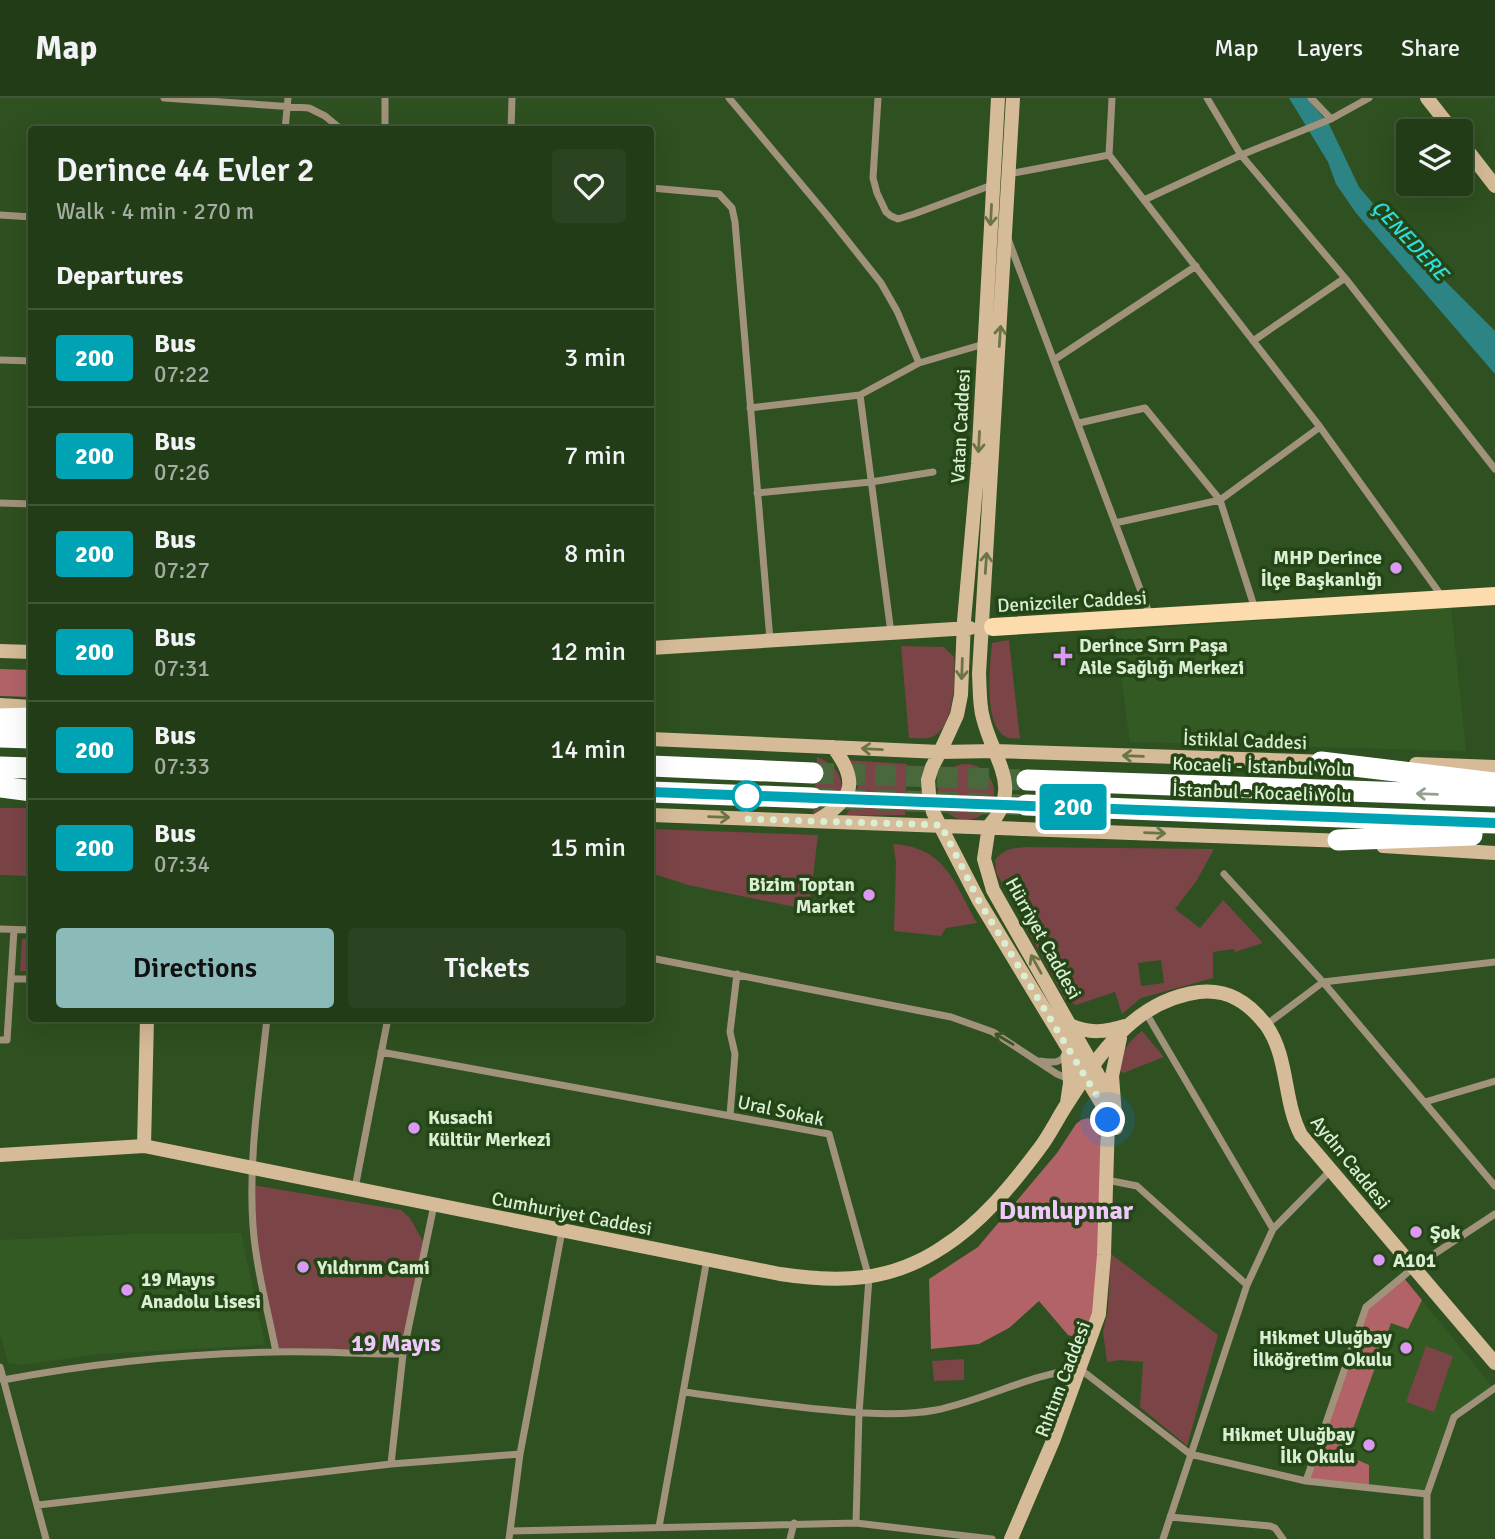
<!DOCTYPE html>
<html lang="en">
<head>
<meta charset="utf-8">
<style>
  :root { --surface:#233c18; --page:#2b4321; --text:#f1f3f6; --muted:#a3ada2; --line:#405637; --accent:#8bbbb9 }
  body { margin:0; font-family:Signika,sans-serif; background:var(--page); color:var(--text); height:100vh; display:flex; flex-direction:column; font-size:26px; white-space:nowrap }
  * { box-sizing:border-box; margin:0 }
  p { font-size:23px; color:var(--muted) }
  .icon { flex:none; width:38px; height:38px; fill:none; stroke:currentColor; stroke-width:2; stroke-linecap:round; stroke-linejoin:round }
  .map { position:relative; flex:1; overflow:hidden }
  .side { position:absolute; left:28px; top:28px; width:626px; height:896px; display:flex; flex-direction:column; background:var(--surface); border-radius:7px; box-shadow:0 7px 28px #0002,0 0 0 2px var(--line) }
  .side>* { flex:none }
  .badge { padding:0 14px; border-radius:5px; font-size:24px; line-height:46px }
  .tools { position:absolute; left:1396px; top:21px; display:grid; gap:14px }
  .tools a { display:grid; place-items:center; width:77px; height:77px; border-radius:7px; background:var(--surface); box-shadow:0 7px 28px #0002,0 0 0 2px var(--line); font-size:35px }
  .you { position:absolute; width:35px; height:35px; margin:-18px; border:5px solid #fff; border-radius:50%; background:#1a73e8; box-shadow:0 0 0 10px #1a73e833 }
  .map>.badge { position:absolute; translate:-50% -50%; box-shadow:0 0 0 4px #fff }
  h2 { padding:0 28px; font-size:26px; line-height:63px }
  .round { display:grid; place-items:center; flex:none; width:74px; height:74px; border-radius:7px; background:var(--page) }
  .overview { display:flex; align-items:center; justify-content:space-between; height:119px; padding:0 28px }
  h1 { font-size:33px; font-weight:600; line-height:52px }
  .button { display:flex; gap:14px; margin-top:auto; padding:14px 28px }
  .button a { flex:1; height:80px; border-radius:7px; background:var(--accent); color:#111; font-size:28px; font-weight:600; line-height:80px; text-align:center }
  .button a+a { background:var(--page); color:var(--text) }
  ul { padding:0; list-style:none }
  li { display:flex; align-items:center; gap:21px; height:98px; padding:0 28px; border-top:2px solid var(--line) }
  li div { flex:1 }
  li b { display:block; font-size:26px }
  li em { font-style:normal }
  li .badge { min-width:77px; font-weight:700; text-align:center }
  header { display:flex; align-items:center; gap:42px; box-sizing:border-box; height:98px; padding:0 35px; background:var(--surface); border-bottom:2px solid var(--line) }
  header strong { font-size:33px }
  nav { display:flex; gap:38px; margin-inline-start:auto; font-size:24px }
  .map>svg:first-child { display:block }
  .built { fill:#345a24 }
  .green { fill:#7b4447; fill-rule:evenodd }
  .forest { fill:#b26368 }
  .water { fill:#2c8485 }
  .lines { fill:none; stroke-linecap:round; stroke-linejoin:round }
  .highway-tunnel { stroke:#49683b; stroke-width:21; stroke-dasharray:21 10; stroke-linecap:butt }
  .street { stroke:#a1927b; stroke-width:7 }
  .secondary { stroke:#d5bb97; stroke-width:14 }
  .primary { stroke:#fcdcac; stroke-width:18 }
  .highway { stroke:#fff; stroke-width:21 }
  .oneway { stroke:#6b7449 }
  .oneway2 { stroke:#92a28a }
  .oneway3 { stroke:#3d5429 }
  .line-casing { stroke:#fff; stroke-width:16 }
  .line { stroke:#00a3b4; stroke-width:10 }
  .walk { stroke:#daeed3; stroke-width:7; stroke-dasharray:0 12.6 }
  .poi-dot { fill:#dc99f4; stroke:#244515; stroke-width:2.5 }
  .stop-dot { fill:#fff; stroke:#00a3b4; stroke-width:3.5 }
  .labels { text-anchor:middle; stroke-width:7; stroke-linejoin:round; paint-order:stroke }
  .street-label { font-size:19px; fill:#daeed3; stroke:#244515 }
  .poi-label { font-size:19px; font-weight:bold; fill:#daeed3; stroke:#244515; text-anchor:start }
  .water-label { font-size:21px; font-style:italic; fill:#2fdee1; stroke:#244515 }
  .quarter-label { font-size:23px; font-weight:bold; fill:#efc9fc; stroke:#244515 }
  .district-label { font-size:26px; font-weight:bold; fill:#efc9fc; stroke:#244515 }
</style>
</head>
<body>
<header>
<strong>Map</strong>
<nav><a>Map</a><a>Layers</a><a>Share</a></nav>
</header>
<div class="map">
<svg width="1495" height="1441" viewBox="0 0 1495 1441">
  <rect width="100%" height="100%" fill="#2f5020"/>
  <!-- built -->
  <path class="built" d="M1451,509L1466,653L1130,644L1115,533Z
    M241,1135L265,1247L101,1256L21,1267L8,1265L0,1234V1142L132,1136Z
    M1403,1179L1494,1291L1454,1319L1427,1396L1306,1383Z"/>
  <!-- green -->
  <path class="green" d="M1009,542L1020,641C1017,640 1013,641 1009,640C982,632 990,567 992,545Z
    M901,548L944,549L954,559C956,578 954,623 937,636C930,642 918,640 909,640Z
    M817,659C835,666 842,676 842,695L813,718Z
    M846,662L907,666L905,717L845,718C863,696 861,685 846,662Z
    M938 694a28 28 0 1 1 56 0a28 28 0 1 1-56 0Z
    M0,710H31V778L0,777Z
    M651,731L818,737L809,812L688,787L651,775Z
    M893,746C945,749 954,784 977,825L946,830L941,838L894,833L896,764Z
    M1026,749L1214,751L1197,782L1175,811L1200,830L1223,802L1263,845L1235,854L1234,851L1213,854V880L1141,900L1122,916L1115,894L1076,907L1065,901L996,774L995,762C1004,751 1012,750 1026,749ZM1161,862L1164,885L1141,888L1138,865Z
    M22,841H31V873H20Z
    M1142,933L1164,959L1123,975L1118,971C1122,953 1128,944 1142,933Z
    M252,1087L401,1112L410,1120L425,1147L403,1256L276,1254L255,1150Z
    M1111,1156L1218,1237L1187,1348L1140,1309L1143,1264L1120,1262L1107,1264L1103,1234L1108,1212Z
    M1426,1248L1453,1258L1434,1314L1406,1304Z
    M964,1261V1282L934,1283L932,1263Z"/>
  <!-- forest -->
  <path class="forest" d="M0,571L31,572V599L0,598Z
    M1088,1020L1098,1026L1107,1082L1090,1243L1068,1237L1039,1203L1009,1230L979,1246L931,1251L929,1181L978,1149L1057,1055L1076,1026L1081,1022Z
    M1403,1179L1422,1202L1408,1231L1391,1225L1344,1356L1369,1367V1390L1306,1383L1366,1209Z"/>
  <!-- water -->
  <path class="water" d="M1289,0H1307L1329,26L1359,89L1404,142L1495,233V276L1356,115L1336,86L1328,64Z"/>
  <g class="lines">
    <!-- highway-tunnel -->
    <path class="highway-tunnel" d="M813,675L1027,682
      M813,700L1026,707"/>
    <!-- street -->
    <path class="street" d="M164,0L309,10L325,18L342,32
      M729,0L827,117L881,185L897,213L919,265
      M878,0L873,80L877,95L886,114L891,118L898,121L914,116L992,87
      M1112,0L1109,57L1320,329L1443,500
      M1207,0L1241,57L1345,180L1495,371
      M1311,0L1331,21
      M285,32L288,0
      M385,32V0
      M511,32L512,0
      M1009,76L1109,57
      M651,90L719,96L732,110L735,124L770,542
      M1144,102L1241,57L1331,21L1369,0
      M0,117L32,119
      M1008,141L1151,520
      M1253,243L1345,180
      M0,262L32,263
      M1054,262L1196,168
      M860,297L891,535
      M750,310L860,297L919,265L984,246
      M1079,325L1145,310L1220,402L1255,511
      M757,395L871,384L933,374
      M0,405L32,406
      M1115,425L1220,402L1320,329
      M1224,776L1323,884L1495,1088
      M0,831L32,832
      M651,860L951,919L993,934L1057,976L1069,981
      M11,881H32
      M1146,915L1273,1131
      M267,920C260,989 248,1059 253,1128C256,1170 268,1213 276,1254
      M1266,927L1323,884L1495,864
      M0,942H7L14,832
      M381,954L829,1036L869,1180L859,1315L856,1425
      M1040,963C1050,964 1062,967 1065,955
      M1425,1004L1495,983
      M730,1017L735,956L730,934L737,876
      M1107,1082L1137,1088L1247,1187
      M355,1090L388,920
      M0,1269L46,1441
      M3,1282C93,1265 183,1256 274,1254C317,1253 360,1256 403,1256
      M684,1294C736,1301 787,1309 839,1313C870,1316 904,1318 936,1312C985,1302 1030,1276 1080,1271L1190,1356L1306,1383L1427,1396
      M391,1366L403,1256L434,1107
      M1306,1383L1366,1209L1413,1170L1495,1116
      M38,1407L391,1366L520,1356
      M1170,1419L1270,1428L1275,1430L1283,1441
      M659,1429L707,1161
      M511,1433L856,1425L992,1441
      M509,1441L520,1356L562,1133
      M790,1441L794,1425
      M1163,1441L1247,1187L1273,1131L1331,1072
      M1427,1441V1396L1454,1319L1495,1290"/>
    <!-- secondary -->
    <path class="secondary" d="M1427,0L1453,33
      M1461,44L1495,88
      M651,550L970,530
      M0,553L32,554
      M0,607L32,609
      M651,641L940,654L957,617L961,597L964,523L978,366L998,0
      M1416,666L1495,669
      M651,717L1346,743
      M816,723C853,702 860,684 833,649
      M989,728C1024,689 993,662 983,620C979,606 980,590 979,576L1013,0
      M989,728L984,761L993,792L1110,998
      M1383,748L1495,755
      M1070,927C1089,936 1106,934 1125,928
      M1067,1005L1070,985L1068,959
      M1116,1030L1112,978L1120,940
      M144,1048L147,920
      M0,1057L144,1048L780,1176C840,1185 891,1184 943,1149C981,1125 1012,1087 1039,1051C1050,1037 1057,1021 1067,1006C1099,956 1135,902 1199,894C1228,891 1248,904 1266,927C1289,959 1283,1003 1301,1037L1495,1265
      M1011,1441L1053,1343L1099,1216L1104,1157L1108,1022L1103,1008L979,803L933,714L929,696L928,682L932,669L940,654L995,653L1329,664"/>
    <!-- primary -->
    <path class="primary" d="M993,529L1495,498"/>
    <!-- highway -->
    <path class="highway" d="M0,621L32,620
      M0,639L32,640
      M1321,664L1495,685
      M651,668L813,675
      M0,669L32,670
      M1027,682L1495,698
      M0,689L32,693
      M651,694L813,700
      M1026,707L1495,725
      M1338,742L1472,737"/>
  </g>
  <!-- one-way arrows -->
  <defs><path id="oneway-shaft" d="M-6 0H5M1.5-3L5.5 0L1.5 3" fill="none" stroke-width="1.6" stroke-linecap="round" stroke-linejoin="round" transform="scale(1.75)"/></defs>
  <g class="oneway">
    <use href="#oneway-shaft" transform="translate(991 117) rotate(93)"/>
    <use href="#oneway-shaft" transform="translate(1000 238) rotate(-86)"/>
    <use href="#oneway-shaft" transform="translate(979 344) rotate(93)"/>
    <use href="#oneway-shaft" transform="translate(986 465) rotate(-86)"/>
    <use href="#oneway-shaft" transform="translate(962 571) rotate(92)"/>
    <use href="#oneway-shaft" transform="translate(872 651) rotate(-177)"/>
    <use href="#oneway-shaft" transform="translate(1133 658) rotate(-178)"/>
    <use href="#oneway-shaft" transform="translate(719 719) rotate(2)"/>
    <use href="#oneway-shaft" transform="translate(1155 735) rotate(2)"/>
    <use href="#oneway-shaft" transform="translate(1036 866) rotate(-119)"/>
  </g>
  <use class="oneway2" href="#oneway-shaft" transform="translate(1427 696) rotate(-178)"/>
  <use class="oneway3" href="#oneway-shaft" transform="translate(1004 941) rotate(-149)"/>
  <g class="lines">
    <!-- line casing -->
    <g class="line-casing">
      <path id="line" d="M651,694L1495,725"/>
    </g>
    <!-- line -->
    <use href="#line" class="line"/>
    <!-- walk -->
    <path class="walk" d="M747,698L746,721L941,727L979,803L1103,1008L1108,1022"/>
  </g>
  <!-- markers -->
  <g class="poi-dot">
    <circle cx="1396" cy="470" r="7"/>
    <path d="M1059.5 547.5h7v7h7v7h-7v7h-7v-7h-7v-7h7z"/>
    <circle cx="869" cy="797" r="7"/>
    <circle cx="414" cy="1030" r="7"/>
    <circle cx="1416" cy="1134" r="7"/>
    <circle cx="1379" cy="1162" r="7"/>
    <circle cx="303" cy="1169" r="7"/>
    <circle cx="127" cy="1192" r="7"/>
    <circle cx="1406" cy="1250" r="7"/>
    <circle cx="1369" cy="1347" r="7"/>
  </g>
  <circle class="stop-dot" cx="747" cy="698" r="14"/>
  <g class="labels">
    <!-- street labels -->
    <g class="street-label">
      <text transform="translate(960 328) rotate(-87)" y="7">Vatan Caddesi</text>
      <text transform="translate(1072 503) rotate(-3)" y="7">Denizciler Caddesi</text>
      <text transform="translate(1245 642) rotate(2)" y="7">İstiklal Caddesi</text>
      <text transform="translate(1262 668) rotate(2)" y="7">Kocaeli - İstanbul Yolu</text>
      <text transform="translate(1262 694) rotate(2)" y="7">İstanbul - Kocaeli Yolu</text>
      <text transform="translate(1044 840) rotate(61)" y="7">Hürriyet Caddesi</text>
      <text transform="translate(781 1012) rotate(12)" y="7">Ural Sokak</text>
      <text transform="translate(1351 1064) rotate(51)" y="7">Aydın Caddesi</text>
      <text transform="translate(572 1115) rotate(11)" y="7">Cumhuriyet Caddesi</text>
      <text transform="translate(1062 1281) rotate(-69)" y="7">Rıhtım Caddesi</text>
    </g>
    <!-- poi labels -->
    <g class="poi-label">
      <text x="1382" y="466" text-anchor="end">MHP Derince<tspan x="1382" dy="22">İlçe Başkanlığı</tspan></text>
      <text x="1079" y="554">Derince Sırrı Paşa<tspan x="1079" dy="22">Aile Sağlığı Merkezi</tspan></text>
      <text x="855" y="793" text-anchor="end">Bizim Toptan<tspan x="855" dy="22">Market</tspan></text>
      <text x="428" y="1026">Kusachi<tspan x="428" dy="22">Kültür Merkezi</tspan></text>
      <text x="1430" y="1141">Şok</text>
      <text x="1393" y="1169">A101</text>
      <text x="317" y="1176">Yıldırım Cami</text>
      <text x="141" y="1188">19 Mayıs<tspan x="141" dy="22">Anadolu Lisesi</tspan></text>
      <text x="1392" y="1246" text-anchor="end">Hikmet Uluğbay<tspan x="1392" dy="22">İlköğretim Okulu</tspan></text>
      <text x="1355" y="1343" text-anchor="end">Hikmet Uluğbay<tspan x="1355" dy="22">İlk Okulu</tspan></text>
    </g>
    <!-- water labels -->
    <g class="water-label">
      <text transform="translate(1410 142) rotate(47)" y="7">ÇENEDERE</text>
    </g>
    <!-- quarter labels -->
    <g class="quarter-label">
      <text x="396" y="1253">19 Mayıs</text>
    </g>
    <!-- district labels -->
    <g class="district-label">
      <text x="1066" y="1121">Dumlupınar</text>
    </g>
  </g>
</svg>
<div class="tools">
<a><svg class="icon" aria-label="layers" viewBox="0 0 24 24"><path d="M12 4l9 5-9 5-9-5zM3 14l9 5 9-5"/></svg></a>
</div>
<div class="you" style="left:1108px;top:1022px"></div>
<b class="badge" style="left:1073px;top:709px;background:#00a3b4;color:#fff">200</b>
<section class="side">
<div class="overview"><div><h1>Derince 44 Evler 2</h1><p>Walk · 4 min · 270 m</p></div><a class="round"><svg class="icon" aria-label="heart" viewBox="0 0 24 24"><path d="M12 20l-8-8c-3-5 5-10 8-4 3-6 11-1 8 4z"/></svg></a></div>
<h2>Departures</h2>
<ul>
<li><span class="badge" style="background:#00a3b4;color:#fff">200</span><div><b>Bus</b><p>07:22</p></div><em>3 min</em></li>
<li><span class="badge" style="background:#00a3b4;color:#fff">200</span><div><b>Bus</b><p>07:26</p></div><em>7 min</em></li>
<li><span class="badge" style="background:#00a3b4;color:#fff">200</span><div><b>Bus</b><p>07:27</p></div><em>8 min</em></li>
<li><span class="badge" style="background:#00a3b4;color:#fff">200</span><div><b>Bus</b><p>07:31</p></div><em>12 min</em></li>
<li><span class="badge" style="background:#00a3b4;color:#fff">200</span><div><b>Bus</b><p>07:33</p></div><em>14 min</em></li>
<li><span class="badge" style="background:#00a3b4;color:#fff">200</span><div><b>Bus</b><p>07:34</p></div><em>15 min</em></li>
</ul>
<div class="button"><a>Directions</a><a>Tickets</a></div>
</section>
</div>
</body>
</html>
